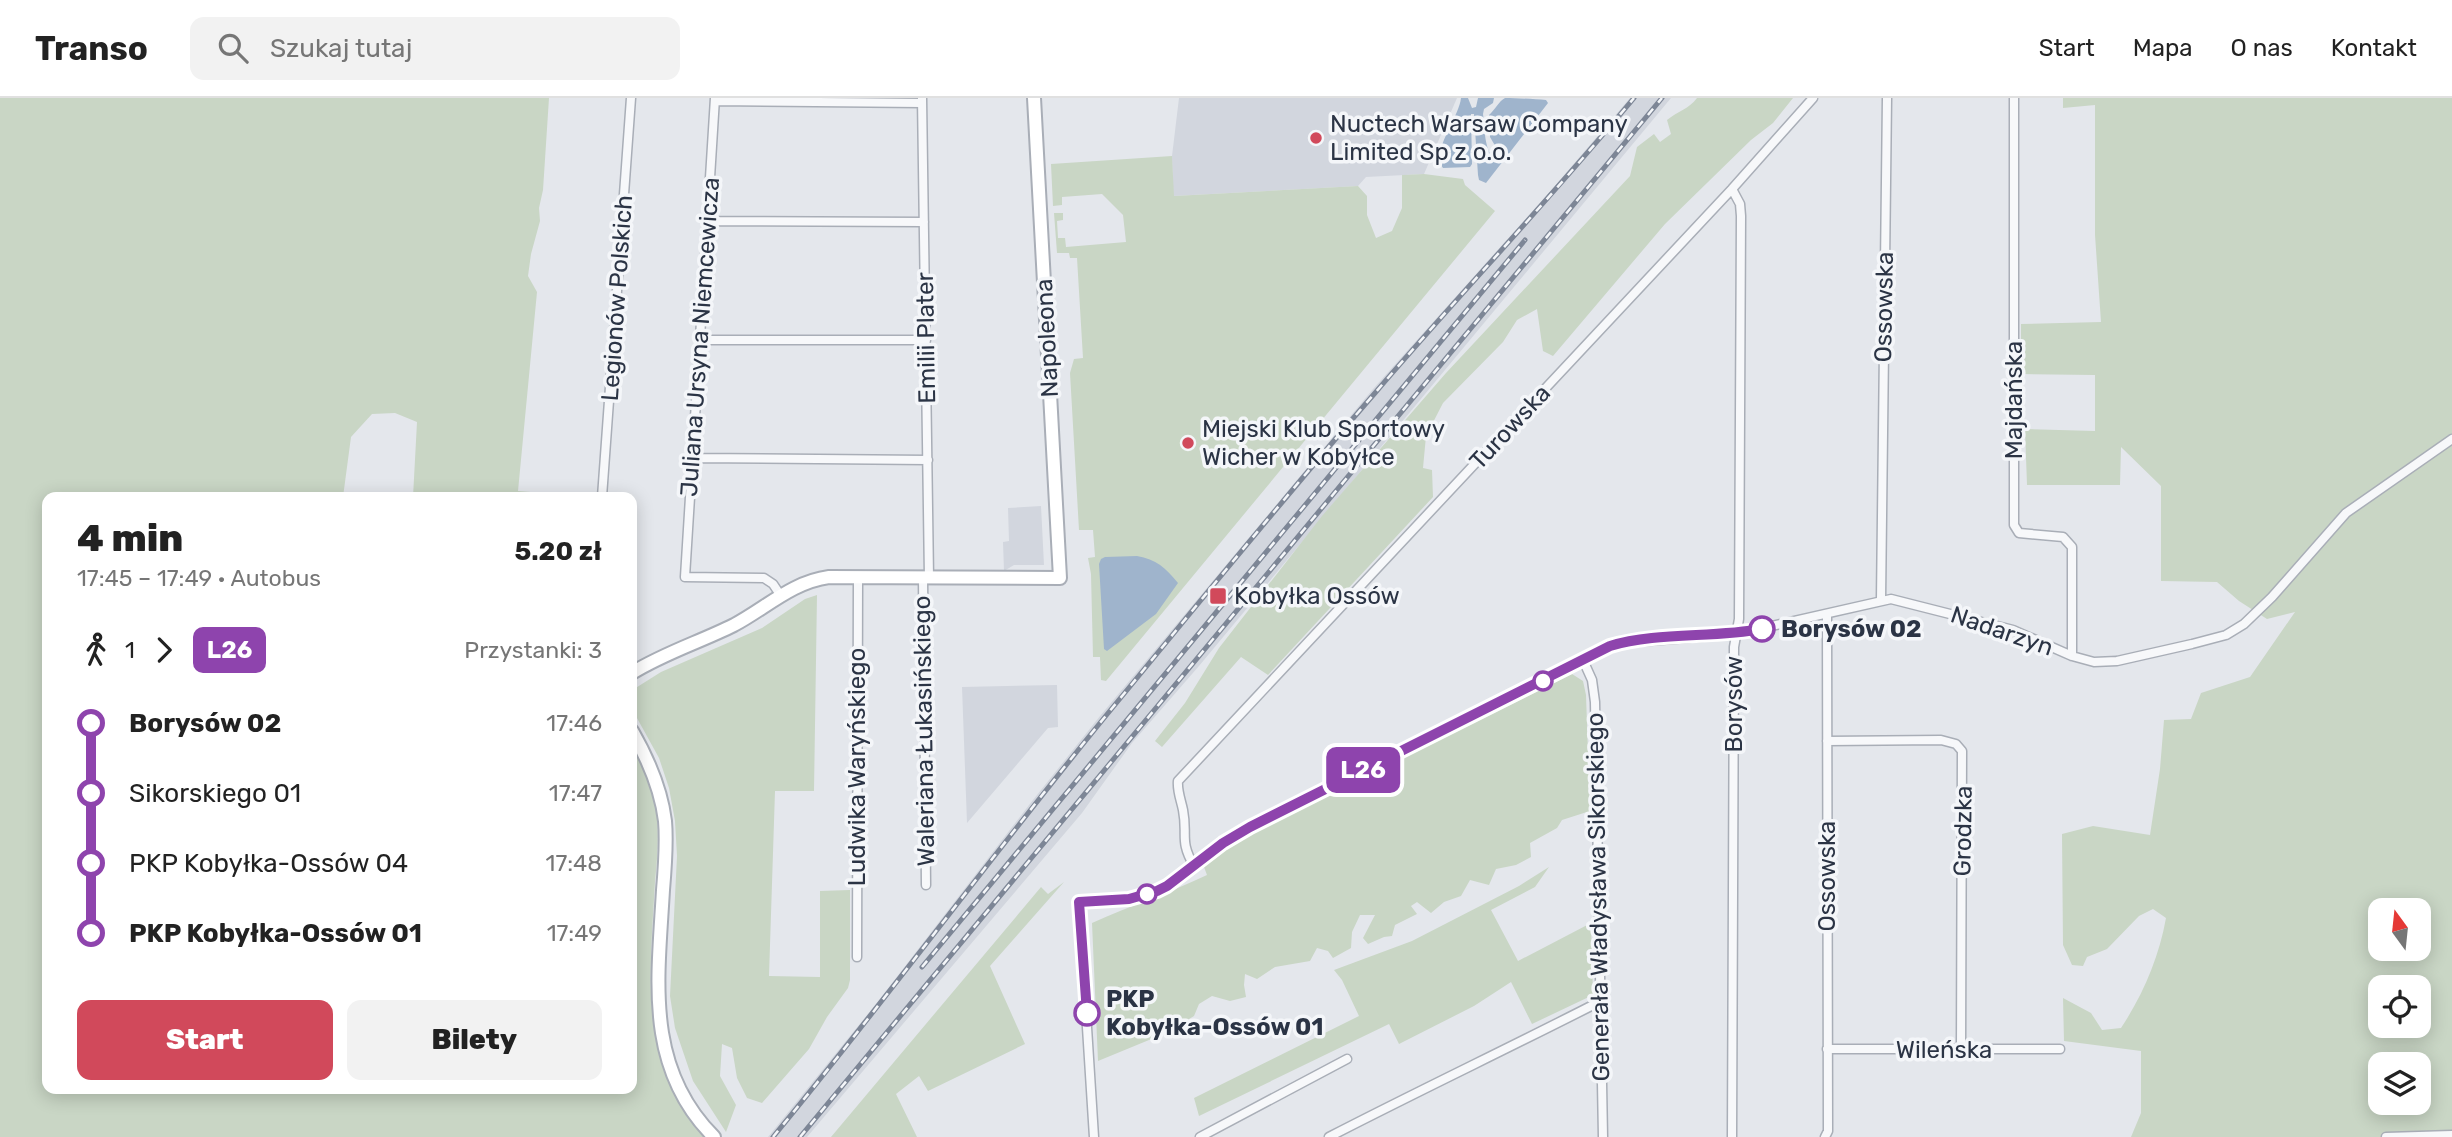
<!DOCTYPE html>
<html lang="pl">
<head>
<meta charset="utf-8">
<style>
  :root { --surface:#fff; --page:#f2f2f2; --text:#222; --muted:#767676; --line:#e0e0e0; --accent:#d1495b }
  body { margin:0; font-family:Rubik,sans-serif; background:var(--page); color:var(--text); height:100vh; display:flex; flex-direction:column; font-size:26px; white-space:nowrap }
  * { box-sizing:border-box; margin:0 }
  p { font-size:23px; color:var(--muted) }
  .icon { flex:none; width:38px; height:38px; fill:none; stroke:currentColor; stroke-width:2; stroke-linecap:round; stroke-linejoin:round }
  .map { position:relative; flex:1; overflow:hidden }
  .drawer { position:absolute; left:42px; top:394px; width:595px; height:602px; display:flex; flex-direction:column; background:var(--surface); border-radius:14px; box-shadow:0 4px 18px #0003 }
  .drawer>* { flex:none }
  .badge { padding:0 14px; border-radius:10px; font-size:24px; line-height:46px }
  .needle { width:46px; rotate:345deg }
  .fabs { position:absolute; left:2368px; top:800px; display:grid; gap:14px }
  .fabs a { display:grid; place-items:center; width:63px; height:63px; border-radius:14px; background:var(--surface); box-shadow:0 4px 18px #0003; font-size:35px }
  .map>.badge { position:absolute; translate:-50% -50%; box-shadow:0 0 0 4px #fff }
  .legs { display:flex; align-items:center; gap:10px; height:77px; padding:0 35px; font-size:23px }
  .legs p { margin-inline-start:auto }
  .summary { display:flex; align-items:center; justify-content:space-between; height:119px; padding:0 35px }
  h1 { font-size:38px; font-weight:800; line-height:52px }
  .action { display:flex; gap:14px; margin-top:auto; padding:14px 35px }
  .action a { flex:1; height:80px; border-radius:14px; background:var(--accent); color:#fff; font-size:28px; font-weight:800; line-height:80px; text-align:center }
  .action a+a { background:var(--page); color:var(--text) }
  ul { padding:0 35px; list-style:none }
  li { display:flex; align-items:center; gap:24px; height:70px; font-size:26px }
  li i { display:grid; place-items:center; width:10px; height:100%; margin:0 9px; background:currentColor }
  li i::after { content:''; width:18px; height:18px; margin:-9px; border:5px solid; border-radius:50%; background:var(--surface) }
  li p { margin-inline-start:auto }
  li:first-child i { background:linear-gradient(#0000 50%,currentColor 0) }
  li:last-child i { background:linear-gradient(currentColor 50%,#0000 0) }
  header { display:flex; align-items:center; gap:42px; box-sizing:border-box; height:98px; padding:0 35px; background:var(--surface); border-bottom:2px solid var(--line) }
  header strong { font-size:33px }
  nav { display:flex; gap:38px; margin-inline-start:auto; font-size:24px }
  .search { width:490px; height:63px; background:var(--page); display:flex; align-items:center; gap:18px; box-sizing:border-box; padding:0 24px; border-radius:14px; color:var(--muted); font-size:26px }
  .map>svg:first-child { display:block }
  .built { fill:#d2d6de }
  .green { fill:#c9d6c5; fill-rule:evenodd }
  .water { fill:#9fb4cc }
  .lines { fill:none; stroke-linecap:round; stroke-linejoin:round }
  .street-casing { stroke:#a9aeb7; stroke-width:11 }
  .secondary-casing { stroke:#a9aeb7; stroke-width:16 }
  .street { stroke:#f7f8fa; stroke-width:8 }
  .secondary { stroke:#fff; stroke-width:12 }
  .rail-casing { stroke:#7d8696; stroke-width:5 }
  .rail { stroke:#f4f6f9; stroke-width:2.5; stroke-dasharray:8; stroke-linecap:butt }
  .line-1-casing { stroke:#fff; stroke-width:16 }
  .line-1 { stroke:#8e44ad; stroke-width:10 }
  .poi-dot { fill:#d1495b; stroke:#f4f6f9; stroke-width:2.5 }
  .stop-1-dot { fill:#fff; stroke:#8e44ad; stroke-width:3.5 }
  .labels { text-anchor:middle; stroke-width:7; stroke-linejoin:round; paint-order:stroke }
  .poi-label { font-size:24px; fill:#2b3445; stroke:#f4f6f9; text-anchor:start }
  .street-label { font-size:24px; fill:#2b3445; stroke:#f4f6f9 }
  .stop-label { font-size:24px; font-weight:bold; fill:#2b3445; stroke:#f4f6f9; text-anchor:start }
</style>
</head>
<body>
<header>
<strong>Transo</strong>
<div class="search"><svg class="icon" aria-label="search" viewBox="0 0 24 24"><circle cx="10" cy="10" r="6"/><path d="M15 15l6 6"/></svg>Szukaj tutaj</div>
<nav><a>Start</a><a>Mapa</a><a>O nas</a><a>Kontakt</a></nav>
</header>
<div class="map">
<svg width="2452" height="1039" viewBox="0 0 2452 1039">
  <rect width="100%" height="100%" fill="#e4e7ec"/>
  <!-- built -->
  <path class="built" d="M1179,0H1457L1424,76L1366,79L1358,88L1173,98L1172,58Z
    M1630,0H1671L1199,568L1132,645L1082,715L807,1039H768L876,906L1029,707L1100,618L1373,291L1548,96Z
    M1041,408L1044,467H1014L1004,473L1003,444L1009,443L1008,410Z
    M1057,587L1058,629L1048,630L967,725L962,589Z"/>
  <!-- green -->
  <path class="green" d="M0,0H549L543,92L539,110L540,123L531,156L528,178L537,194L518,393L594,399H463L454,397L453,399H413L417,324L395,315L372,316L351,339L343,399H47V990H632V644C644,667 655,693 657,720C659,741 657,763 655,784C650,878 637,963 706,1039H0Z
    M1697,0H1793L1773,25L1751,42L1665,126L1553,258L1543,253L1537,211L1517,222L1503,244L1443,305L1426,338L1423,370L1432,372L1433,399L1268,577L1241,559L1162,649L1155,643L1185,605L1219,550L1322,418L1446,275L1630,78L1637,49L1654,36L1660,44L1671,36L1667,22C1678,13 1689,11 1697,0Z
    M2063,0H2452V1039H2131L2141,1015V953L2064,943L2063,900L2091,915L2102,932L2121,930C2143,897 2159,859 2166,820L2153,811L2139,818L2107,851L2087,859L2083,868L2072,867L2063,847L2062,736L2093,728L2150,737L2160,671L2164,622L2191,621L2201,595L2250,579L2295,514L2267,521L2239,503L2217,484L2161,483V388L2121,349L2120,387H2027L2025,331L2095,333V277L2021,276V226L2101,224L2095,137V7L2063,10ZM2380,812H2418V850H2380ZM2380,889H2418V928H2380ZM2380,966H2418V1004H2380Z
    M1172,58L1174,98L1358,88L1367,98V117L1376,140L1392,133L1402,110V77L1424,76L1463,81L1465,87L1495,113L1106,583L1101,582L1100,559H1093L1091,476L1088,460L1095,459L1093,432H1079L1070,275L1074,261L1083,260L1077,160H1070L1069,155H1057L1054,115H1063V122L1057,123L1058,140H1065L1066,149L1126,144L1123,117L1102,96L1062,99V107L1053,108L1051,66Z
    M817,497L814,693H775L769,878L820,879V793L850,792V882L848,890L827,919L809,951L762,1005L747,1000L737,980L732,950L722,946L720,978L736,1007L726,1034L693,983L675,930L670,898L677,758L675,723L669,690L659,660L632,611V590L634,591L661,574L762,530L805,501Z
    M1572,576L1583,583L1586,597L1590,713L1562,722L1557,730L1530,745L1531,759L1516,767L1496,771L1489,787L1470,782L1461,798L1444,804L1431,815L1417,804L1411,808L1417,816L1395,827L1392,838L1384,839L1368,846L1363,840L1375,817H1360L1352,834L1351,850L1333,860L1328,853L1317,850L1310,863L1275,869L1257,881L1245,876L1244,887L1246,899L1230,903L1212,898L1199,906L1194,918L1166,935L1098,963L1092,825C1130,808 1169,795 1207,777L1204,769L1233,745Z
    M1549,769L1535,789L1491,812L1518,863L1591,825L1593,897L1532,926L1511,884L1474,908L1399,946L1389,926L1199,1018L1194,1000L1359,918L1342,882L1334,872L1412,843L1519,788Z
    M1064,784L990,868L1025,946L928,993L919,978L896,996L917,1039H831L1041,789L1048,796Z"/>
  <!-- water -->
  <path class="water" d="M1461,0H1468L1472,10L1476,9L1478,0H1494L1493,5L1484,11L1483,16C1485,32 1484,51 1495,63L1498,62L1501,58L1490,39L1489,17C1494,13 1499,3 1505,0C1516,0 1535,1 1546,2L1548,5L1486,85L1479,82L1478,77L1474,16H1471L1472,66L1470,69L1443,70C1430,54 1459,20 1461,0Z
    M1137,458C1156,461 1166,470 1178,485L1156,516L1107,553L1104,551L1099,466L1101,461L1105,459Z"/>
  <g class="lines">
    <!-- street casing -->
    <g class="street-casing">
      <path id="street" d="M715,0L685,479L764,480L773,486L781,498
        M922,0L929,480
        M2014,0V427L2019,435L2063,439L2072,449V558
        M715,3L922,5
        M707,123L924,124
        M700,242H926
        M693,360L928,362
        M602,399L631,0
        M923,480L926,787
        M1881,502L1887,0
        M1583,562L1592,582L1595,604L1603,1039
        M1827,643L1941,642L1956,646L1962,653L1961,952
        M1194,768C1179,742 1188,738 1183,712C1181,702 1177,693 1178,683L1732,91L1813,0
        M857,859L858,480
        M1827,951H2060
        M1094,1039L1079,804L1129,801L1157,793L1167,788L1223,745L1250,729L1610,549L1622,545L1736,536L1891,501L2013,532L2072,558L2094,564L2117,563L2192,546L2226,537L2244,526L2272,499L2346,415L2452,341
        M1200,1039L1347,961
        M1329,1039C1418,993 1509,950 1599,904
        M1732,1039L1734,549L1739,521L1741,118L1740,106L1732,91
        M1825,1039L1828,1033L1827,517
        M2386,1039L2452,1037"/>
    </g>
    <!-- secondary casing -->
    <g class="secondary-casing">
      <path id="secondary" d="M632,575C664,555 700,544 734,527C766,510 792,484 829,479L1060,480L1034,0
        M632,633C648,661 661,690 665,723C667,746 665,769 663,792C658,881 644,969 714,1039"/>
    </g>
    <!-- street -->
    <use href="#street" class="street"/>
    <!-- secondary -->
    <use href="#secondary" class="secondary"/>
    <!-- rail casing -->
    <g class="rail-casing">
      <path id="rail" d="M922,869L1525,142
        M773,1039C891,896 1000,746 1118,603C1203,500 1287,396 1375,295C1460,196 1550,101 1634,0
        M800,1039L1662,0"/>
    </g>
    <!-- rail -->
    <use href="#rail" class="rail"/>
  </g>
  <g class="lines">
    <!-- line-1 casing -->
    <g class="line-1-casing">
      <path id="line-1" d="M1087,915L1079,804L1129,801L1157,793L1167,788L1223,745L1250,729L1610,548C1656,534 1713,540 1762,531"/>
    </g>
    <!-- line-1 -->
    <use href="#line-1" class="line-1"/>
  </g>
  <!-- markers -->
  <g class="poi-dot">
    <circle cx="1316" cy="40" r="7"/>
    <circle cx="1188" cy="345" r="7"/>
    <rect x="1209" y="489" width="18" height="18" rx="3.5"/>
  </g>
  <g class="stop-1-dot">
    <circle cx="1762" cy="531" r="12"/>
    <circle cx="1543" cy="583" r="9"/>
    <circle cx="1147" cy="796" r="9"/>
    <circle cx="1087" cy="915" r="12"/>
  </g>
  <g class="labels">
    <!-- poi labels -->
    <g class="poi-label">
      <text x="1330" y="34">Nuctech Warsaw Company<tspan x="1330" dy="28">Limited Sp z o.o.</tspan></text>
      <text x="1202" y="339">Miejski Klub Sportowy<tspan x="1202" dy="28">Wicher w Kobyłce</tspan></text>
      <text x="1234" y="506">Kobyłka Ossów</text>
    </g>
    <!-- street labels -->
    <g class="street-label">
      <text transform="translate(617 200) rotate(-86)" y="8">Legionów Polskich</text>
      <text transform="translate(1884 209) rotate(-89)" y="8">Ossowska</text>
      <text transform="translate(700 239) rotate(-86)" y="8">Juliana Ursyna Niemcewicza</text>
      <text transform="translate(926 240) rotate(-91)" y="8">Emilii Plater</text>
      <text transform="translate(1047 240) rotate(-93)" y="8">Napoleona</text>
      <text transform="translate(2014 302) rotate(-90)" y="8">Majdańska</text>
      <text transform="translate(1510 329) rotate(-47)" y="8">Turowska</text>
      <text transform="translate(2002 533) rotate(19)" y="8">Nadarzyn</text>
      <text transform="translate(1734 606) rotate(-90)" y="8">Borysów</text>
      <text transform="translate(924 633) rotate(-91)" y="8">Waleriana Łukasińskiego</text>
      <text transform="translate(857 669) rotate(-90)" y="8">Ludwika Waryńskiego</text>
      <text transform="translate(1963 733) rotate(-89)" y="8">Grodzka</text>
      <text transform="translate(1827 778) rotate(-90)" y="8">Ossowska</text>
      <text transform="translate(1598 799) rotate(-91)" y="8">Generała Władysława Sikorskiego</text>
      <text x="1944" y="960">Wileńska</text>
    </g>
    <!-- stop labels -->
    <g class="stop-label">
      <text x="1781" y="539">Borysów 02</text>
      <text x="1106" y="909">PKP<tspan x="1106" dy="28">Kobyłka-Ossów 01</tspan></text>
    </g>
  </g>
</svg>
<div class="fabs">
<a><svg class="needle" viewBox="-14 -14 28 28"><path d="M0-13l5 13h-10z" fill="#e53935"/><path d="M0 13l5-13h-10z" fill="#767676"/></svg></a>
<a><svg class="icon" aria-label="locate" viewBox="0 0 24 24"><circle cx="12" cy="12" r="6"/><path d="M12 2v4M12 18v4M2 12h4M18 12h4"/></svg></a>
<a><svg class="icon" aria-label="layers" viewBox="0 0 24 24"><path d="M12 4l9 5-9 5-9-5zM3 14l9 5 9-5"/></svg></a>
</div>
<b class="badge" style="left:1363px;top:672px;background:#8e44ad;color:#fff">L26</b>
<section class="drawer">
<div class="summary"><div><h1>4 min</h1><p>17:45 – 17:49 · Autobus</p></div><b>5.20 zł</b></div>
<div class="legs"><svg class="icon" aria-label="walk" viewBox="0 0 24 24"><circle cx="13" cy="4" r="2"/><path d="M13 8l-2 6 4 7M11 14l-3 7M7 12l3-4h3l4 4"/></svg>1<svg class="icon" aria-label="forward" viewBox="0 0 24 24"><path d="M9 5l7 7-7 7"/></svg><b class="badge" style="background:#8e44ad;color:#fff">L26</b><p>Przystanki: 3</p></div>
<ul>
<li><i style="color:#8e44ad"></i><b>Borysów 02</b><p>17:46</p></li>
<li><i style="color:#8e44ad"></i><span>Sikorskiego 01</span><p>17:47</p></li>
<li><i style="color:#8e44ad"></i><span>PKP Kobyłka-Ossów 04</span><p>17:48</p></li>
<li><i style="color:#8e44ad"></i><b>PKP Kobyłka-Ossów 01</b><p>17:49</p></li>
</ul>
<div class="action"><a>Start</a><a>Bilety</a></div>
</section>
</div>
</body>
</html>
